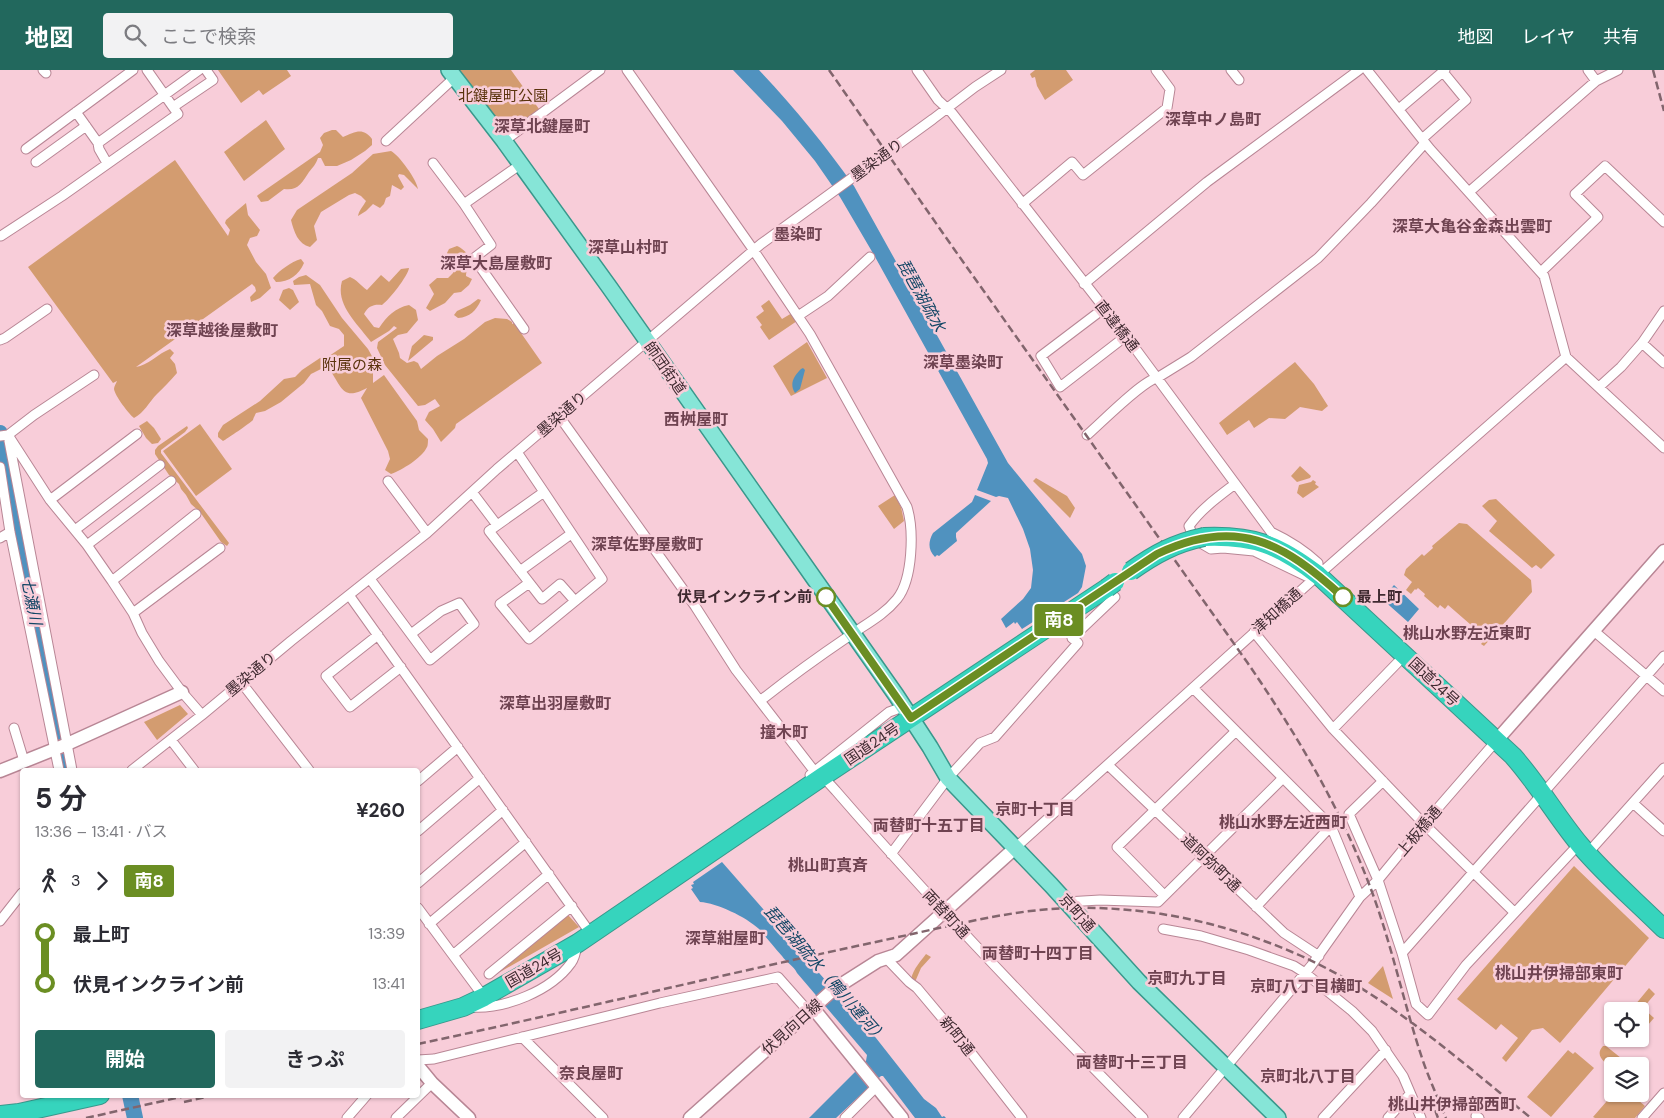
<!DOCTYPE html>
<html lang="ja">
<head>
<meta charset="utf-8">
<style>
  :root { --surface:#fff; --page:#f2f2f3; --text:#2b2b33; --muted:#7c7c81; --accent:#22685d }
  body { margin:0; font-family:"DM Sans","Noto Sans JP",sans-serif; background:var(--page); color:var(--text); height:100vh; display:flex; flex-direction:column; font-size:19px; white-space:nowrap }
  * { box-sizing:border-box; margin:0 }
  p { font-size:16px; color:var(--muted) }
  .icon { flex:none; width:28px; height:28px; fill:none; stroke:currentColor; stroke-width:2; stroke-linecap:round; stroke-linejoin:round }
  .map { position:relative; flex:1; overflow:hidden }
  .side { position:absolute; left:20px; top:698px; width:400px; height:330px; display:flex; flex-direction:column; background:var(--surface); border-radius:5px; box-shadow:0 1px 4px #0004 }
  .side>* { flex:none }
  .badge { padding:0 10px; border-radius:4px; font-size:18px; line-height:32px }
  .fabs { position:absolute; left:1604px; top:932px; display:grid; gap:10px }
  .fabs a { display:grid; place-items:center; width:45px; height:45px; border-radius:5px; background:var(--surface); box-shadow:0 1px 4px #0004; font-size:25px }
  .map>.badge { position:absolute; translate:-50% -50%; box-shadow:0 0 0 2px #fff }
  .legs { display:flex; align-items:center; gap:8px; height:55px; padding:0 15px; font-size:16px }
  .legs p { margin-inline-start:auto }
  .summary { display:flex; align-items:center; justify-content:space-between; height:85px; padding:0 15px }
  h1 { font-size:28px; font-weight:700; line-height:38px }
  .cta { display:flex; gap:10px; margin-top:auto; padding:10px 15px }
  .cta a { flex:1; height:58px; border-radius:5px; background:var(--accent); color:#fff; font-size:20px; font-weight:700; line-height:58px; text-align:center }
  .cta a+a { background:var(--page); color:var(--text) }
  ul { padding:0 15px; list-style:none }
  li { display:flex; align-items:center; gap:18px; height:50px; font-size:19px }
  li i { display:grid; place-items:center; width:8px; height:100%; margin:0 6px; background:currentColor }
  li i::after { content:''; width:12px; height:12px; margin:-6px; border:4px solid; border-radius:50%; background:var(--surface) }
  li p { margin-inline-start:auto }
  li:first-child i { background:linear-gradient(#0000 50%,currentColor 0) }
  li:last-child i { background:linear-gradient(currentColor 50%,#0000 0) }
  header { display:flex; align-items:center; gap:30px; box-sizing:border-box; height:70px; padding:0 25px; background:var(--accent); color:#fff }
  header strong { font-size:24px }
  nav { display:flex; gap:28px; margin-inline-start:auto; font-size:18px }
  .search { width:350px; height:45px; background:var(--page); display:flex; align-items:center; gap:12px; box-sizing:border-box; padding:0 18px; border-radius:5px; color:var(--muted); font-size:19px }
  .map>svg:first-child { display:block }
  .green { fill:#d39c70 }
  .water { fill:#5092bf }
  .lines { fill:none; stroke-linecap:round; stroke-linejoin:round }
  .river { stroke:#5092bf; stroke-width:16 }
  .street-casing { stroke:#b88695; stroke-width:11 }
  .secondary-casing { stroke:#b88695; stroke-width:15 }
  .primary-casing { stroke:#39988c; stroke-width:18 }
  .highway-casing { stroke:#39988c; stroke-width:20 }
  .street { stroke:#fff; stroke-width:9 }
  .secondary { stroke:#fff; stroke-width:12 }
  .primary { stroke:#86e5d7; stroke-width:15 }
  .highway { stroke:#36d4bd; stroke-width:18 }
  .rail { stroke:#82656d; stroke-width:2.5; stroke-dasharray:8 4; stroke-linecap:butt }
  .highway-bridge-casing { stroke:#39988c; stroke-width:20; stroke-linecap:butt }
  .highway-bridge { stroke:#36d4bd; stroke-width:18 }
  .line-1-casing { stroke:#fff; stroke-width:11 }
  .line-1 { stroke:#6b8e23; stroke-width:8 }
  .stop-1-dot { fill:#fff; stroke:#6b8e23; stroke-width:2.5 }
  .labels { text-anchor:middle; stroke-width:5; stroke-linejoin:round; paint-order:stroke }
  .park-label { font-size:15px; fill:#5a330d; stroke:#f8cdd9 }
  .street-label { font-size:15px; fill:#3f2a30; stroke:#f8cdd9 }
  .stop-label { font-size:15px; font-weight:bold; fill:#3f2a30; stroke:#f8cdd9; text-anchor:end }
  .neighbourhood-label { font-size:16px; font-weight:bold; fill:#6f4351; stroke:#f8cdd9 }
  .water-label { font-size:16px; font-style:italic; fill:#124665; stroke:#f8cdd9 }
</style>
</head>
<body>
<header>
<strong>地図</strong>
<div class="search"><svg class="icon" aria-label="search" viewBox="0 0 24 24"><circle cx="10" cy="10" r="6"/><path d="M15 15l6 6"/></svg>ここで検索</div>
<nav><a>地図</a><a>レイヤ</a><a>共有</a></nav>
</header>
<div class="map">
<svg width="1664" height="1048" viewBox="0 0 1664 1048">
  <rect width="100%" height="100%" fill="#f8cdd9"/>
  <!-- green -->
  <path class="green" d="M218,0H287L291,6L263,25L259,20L241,33Z
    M458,0H511L539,39L505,64Z
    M1035,0H1066L1073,10L1045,30L1037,16L1035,7L1032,8L1030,4Z
    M266,50L285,79L244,111L224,82Z
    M332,60H336L343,67C355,62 363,57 372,69V75L365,81L351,90L337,96H325L321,88H318C316,94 313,97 309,102C302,113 298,121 284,119L268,131L261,132L257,126L258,125L320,82L323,75L320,68L324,63Z
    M391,81C399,85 417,110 418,119L404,105L399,104L398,106L404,117L401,120L392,115L390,126L386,128L384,134L380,138L373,134L366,141L358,146C359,140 363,137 366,131L361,126L355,123L349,125L321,142L314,156L317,170L310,177C298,174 294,162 291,150L297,140L352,103L373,84Z
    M175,90L228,166L230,160L225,153L226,150L246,133L248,145L260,160L257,166L250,168L247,175L256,192L266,204L271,218L260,228L251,232L250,227L256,221L255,217L252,214L136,297C147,296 159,283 170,279L174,283L170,288L175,294L177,303C170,311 164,317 157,324C149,332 144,343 134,348C129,344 115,326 114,319C114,316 116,314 117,311L113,313L28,197Z
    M457,176C464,179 471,186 470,193C469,199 466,200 466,206L472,209L469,215L461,222L454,223L445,233L430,241L426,238L434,224L429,215L437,208H448L453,203L454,196L447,183L449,179Z
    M301,189L304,193C299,205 289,212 276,212L273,208C280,200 291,192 301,189Z
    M409,198C408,206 389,230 382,235C374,234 368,236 364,244L374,257L379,258C387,246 395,238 409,235L416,240L418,250L407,263L398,265L393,269L399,283L400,288L407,293L414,291L418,293L421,299L437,286L464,269L485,252L495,248L507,249L512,252V254L514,253L542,293L456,354L455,358L441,372L433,359L425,350L429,342L440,336L435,329L425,335L418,336L385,295L377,278L378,272L397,258L394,256L389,261L371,272C358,254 335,235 342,211L350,207C357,210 360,215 367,220L381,205L389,212L401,199Z
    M306,205L320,215L342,248L368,279L373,288V313L384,305L417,351L419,360L428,369C428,370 428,376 427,377C422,388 402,400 391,404L385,400L390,389L388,381L361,328L367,318C343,331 342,318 330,300L323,298L311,304L304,313L281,332L265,341L256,343C256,343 253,349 253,350C250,353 227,369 223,371L218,367V363L223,355L260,331L284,309L295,307L302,300L320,288L329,286L344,276V265L339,259L330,256L322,241L316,235L310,214L294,215L293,211L299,207Z
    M289,218L293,220L299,232L290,240L279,230L283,220Z
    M478,229L481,230C476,241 470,247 458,248L454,245L457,241L470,235Z
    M769,230L782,249L792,243L797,251L769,270L760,257L762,255L756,247L764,241L761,236Z
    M424,265L433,267V270L408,291L412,276Z
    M807,272L827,308L791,326L773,296Z
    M1295,292L1314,314L1328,336L1322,341L1300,337L1285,349L1269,348L1254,358L1249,350L1227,365L1219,353Z
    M147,351L154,358L161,369L158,373L152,374L146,368L139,356Z
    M200,354L232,399L196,426L163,381Z
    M187,356L188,358L185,362L161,380V383L229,473L227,476L221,472L200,442L191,434L186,425L181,419L179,414L169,405L155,384V380L158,376Z
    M1300,396L1311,406L1310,408L1297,412L1291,406Z
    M1036,408L1067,426L1075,438L1070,448L1033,411Z
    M1313,410L1316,412L1315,414L1319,417L1303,428L1297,423L1299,415L1311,412Z
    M895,425L901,437L904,451L894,459L878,436Z
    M1496,429L1555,485L1541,499L1536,495L1532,498L1489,461L1497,451L1482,436L1489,430Z
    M1459,453L1467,454L1531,510L1532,522L1484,576L1481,574L1486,568L1448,535L1445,539L1440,535L1438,538L1424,526L1425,524L1418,518L1416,520L1415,519L1411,524L1406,520L1412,512L1404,505L1406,499L1422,484L1424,486L1433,478L1432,476Z
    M180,635L188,644L157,670L144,652Z
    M1574,796L1649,868L1560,973L1543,958L1532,960L1506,992L1502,988L1518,968L1501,954L1496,960L1457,929Z
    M568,845L579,857L500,902L501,898Z
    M926,884L931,887L921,898L915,912L911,909C914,898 920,892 926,884Z
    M1383,896L1393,929L1368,913Z
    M1649,918L1655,924L1643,938L1654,948L1640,964V941H1630Z
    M1603,976H1606L1621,988L1623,996H1612V999C1605,992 1594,986 1603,976Z
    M1568,980L1573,984L1575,982L1594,998L1551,1047L1527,1027Z
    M1613,1024H1631L1645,1036L1635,1048H1595L1593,1047Z"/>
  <!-- water -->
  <path class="water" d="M733,0H759C794,37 825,75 854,116L1008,393L1082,484L1086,496L1082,517L1078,523L1022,559L1017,552L1015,554L1014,552L1006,558L1001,549L1023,529L1031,518L1033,500L1030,479L1023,459L1008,428L999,426L996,427L977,420L988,393L987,389L874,185L840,127L815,91L782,51Z
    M801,299L803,298L805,300L800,319L795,323C789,314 794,306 801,299Z
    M975,425L991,431L956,463V467L957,471L939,486L937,485L935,487C928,480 928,472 933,463L972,432Z
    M1394,515L1419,539L1408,552L1382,529Z
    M722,792L876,968L924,1029L936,1038L942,1047L944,1046L946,1048H915L883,1006H881L836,1048H809L866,991L867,985L797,903C794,896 786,892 782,886C774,877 767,868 759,859C746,847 717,833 700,832L691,819L693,818L691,815L694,814L693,812Z"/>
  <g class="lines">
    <!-- river -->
    <path class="river" d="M0,363L51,622L64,700
      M130,1025L135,1048"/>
    <!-- street casing -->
    <g class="street-casing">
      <path id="street" d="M43,0L46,3
        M147,0L173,37
        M627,0L750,175L810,264L907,437C914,460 913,509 897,529C884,545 866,554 849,566C818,587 789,608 760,631
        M917,0L938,30L952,43L1126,266L1271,462C1288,470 1304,480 1318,493V504
        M1231,0L1239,10
        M1367,0L1430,79L1544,206L1566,287L1664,378
        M1588,0L1596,11
        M1399,39L1445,0
        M76,42L98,73L199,0
        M1422,69L1466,30L1443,2
        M386,71L454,8
        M504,71L600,0
        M98,73L99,79L107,93
        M26,79L133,0
        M36,92L86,56
        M433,93L464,134L491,175L474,188L524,259
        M1469,122L1596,11L1618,0
        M464,134L521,94
        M1022,134L1072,92L1083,105L1167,38L1170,19L1156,0
        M1,166L62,126L178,44L173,37L213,10L206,0
        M1541,202L1598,147L1575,124L1605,96L1664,152
        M1084,214L1207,112L1359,0
        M1103,239L1041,286L1060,317L1126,266
        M798,246L828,226L870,187
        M0,270L5,268L47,239
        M1642,273L1664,293
        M1599,317L1621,297L1642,273L1664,241
        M559,346L695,536L736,600L815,702L826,710L836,721C934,834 1037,942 1143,1048
        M8,365L50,430L87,475L112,511L133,543L142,563L159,591L182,622L202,645
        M1087,365C1101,353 1142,311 1157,308L1191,287L1318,188L1371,133L1425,73
        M0,366L8,365L34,345L94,305
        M9,371L72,700
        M517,382L544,422
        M0,397L10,462L59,700
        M388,411L427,463
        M1235,414C1218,427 1201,439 1189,456L1194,469L1211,479L1223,478L1254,481L1308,507L1315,505
        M472,422L497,455
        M50,430L137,364
        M75,460L160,395
        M0,468L10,462
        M87,475L171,411
        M520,501L571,464
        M370,509L430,590L474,554L459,533L441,541L411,564
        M112,511L196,444
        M529,513L500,534L529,569L602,509L544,422L489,461L542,529L560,514L575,531
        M349,525L591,864
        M133,543L220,478
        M1594,561L1664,621
        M1254,562L1333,659L1424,754L1514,842
        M378,565L326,606L350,637L401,597
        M241,612L309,700
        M1193,618L1331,756L1360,827
        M14,658L24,691
        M1333,659L1405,585
        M171,670L194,700
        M1108,695L1284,863L1319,886
        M132,700L202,645L291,571L427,463L497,399L761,174L933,49L975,17L1001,0
        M810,705L889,642L903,637
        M418,711L458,677
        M1383,711L1349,744L1378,810L1402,883L1416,934L1428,945L1466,895L1579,774
        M1633,733L1664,761
        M418,761L480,708
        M1014,779L1307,515L1566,287
        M891,784L948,708L980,673L995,667L1078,573L1072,568L1115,527
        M1587,784L1664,698
        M418,813L503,740
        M1164,825L1117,777L1236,661
        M1066,832L1100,830L1158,832L1283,708
        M1256,837L1331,756
        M418,838L484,927
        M0,851L22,823
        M429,854L526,772
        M1163,859L1201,866L1249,880L1294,896L1305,903L1352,941L1372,961L1403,1006L1421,1048
        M1402,883L1664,586
        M453,885L549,804
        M886,888L909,912L917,918L969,980L1022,1048
        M489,904L572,836
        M472,937C505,939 551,921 571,893C574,889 576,881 577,875
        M522,967L603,1048
        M418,990L434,989L660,933L778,907L809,942
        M1476,1046L1479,1048
        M347,1048L367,1025
        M396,1048L432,1013
        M845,1048L877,1016
        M1183,1048L1311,896L1360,827L1378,810L1424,754L1497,670
        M1323,1048L1386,980
        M1388,1048L1410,1024
        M1642,1048L1664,1023"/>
    </g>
    <!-- secondary casing -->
    <g class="secondary-casing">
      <path id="secondary" d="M1497,670L1664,481
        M0,701L65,675L182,622
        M813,938L902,1048
        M418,996L432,1013L469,1048
        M690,1048L834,919L878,891L896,885L1014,779"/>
    </g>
    <!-- primary casing -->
    <g class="primary-casing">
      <path id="primary" d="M449,0L504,71L610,218L896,625L930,677L948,708L1051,815L1139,912L1278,1048"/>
    </g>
    <!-- highway casing -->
    <g class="highway-casing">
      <path id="highway" d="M1204,467C1254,465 1279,475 1318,505L1513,686C1538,714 1556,746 1580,775C1605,805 1636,831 1664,859
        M418,950L463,937L484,927L578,873L822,707L1107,518
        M0,1045L19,1043L100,1025"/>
    </g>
    <!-- street -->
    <use href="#street" class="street"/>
    <!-- secondary -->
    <use href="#secondary" class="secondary"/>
    <!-- primary -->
    <use href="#primary" class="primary"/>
    <!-- highway -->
    <use href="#highway" class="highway"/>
    <!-- rail -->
    <path class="rail" d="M829,0L954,179L1247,592C1295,662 1339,735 1369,814C1391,871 1403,931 1422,988C1429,1009 1438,1028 1446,1048
      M1653,0L1664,41
      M418,974C540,948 662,919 784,892C833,881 881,871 930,860C976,850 1023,839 1071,838C1147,836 1222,852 1292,882C1382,920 1455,987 1531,1048
      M1431,1029L1438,1048
      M184,1032L215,1025
      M86,1048L190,1025"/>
    <!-- highway-bridge casing -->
    <g class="highway-bridge-casing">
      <path id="highway-bridge" d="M1131,501C1155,484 1175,473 1204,467
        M1107,518L1115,512"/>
    </g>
    <!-- highway-bridge -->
    <use href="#highway-bridge" class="highway-bridge"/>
  </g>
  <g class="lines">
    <!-- line-1 casing -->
    <g class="line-1-casing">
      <path id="line-1" d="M826,527L911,648L1157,484C1236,446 1283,472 1343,527"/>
    </g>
    <!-- line-1 -->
    <use href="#line-1" class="line-1"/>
  </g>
  <!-- markers -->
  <g class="stop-1-dot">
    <circle cx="826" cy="527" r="9"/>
    <circle cx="1343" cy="527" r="9"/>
  </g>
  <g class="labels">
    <!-- park labels -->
    <g class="park-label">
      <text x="503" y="31">北鍵屋町公園</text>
      <text x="352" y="300">附属の森</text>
    </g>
    <!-- street labels -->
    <g class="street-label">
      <text transform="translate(877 90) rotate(-36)" y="5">墨染通り</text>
      <text transform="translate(1117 256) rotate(52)" y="5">直違橋通</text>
      <text transform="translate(665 298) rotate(55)" y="5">師団街道</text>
      <text transform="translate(562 344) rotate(-41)" y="5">墨染通り</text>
      <text transform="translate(1277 541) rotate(-42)" y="5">津知橋通</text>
      <text transform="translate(251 604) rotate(-40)" y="5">墨染通り</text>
      <text transform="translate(1434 612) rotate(43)" y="5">国道24号</text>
      <text transform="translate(872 674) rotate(-34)" y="5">国道24号</text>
      <text transform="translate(1419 761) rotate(-50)" y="5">上板橋通</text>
      <text transform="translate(1211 793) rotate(44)" y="5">道阿弥町通</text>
      <text transform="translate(1077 843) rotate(48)" y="5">京町通</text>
      <text transform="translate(946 844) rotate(47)" y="5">両替町通</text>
      <text transform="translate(534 898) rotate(-30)" y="5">国道24号</text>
      <text transform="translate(792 957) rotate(-42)" y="5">伏見向日線</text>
      <text transform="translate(957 966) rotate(51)" y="5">新町通</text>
    </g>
    <!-- stop labels -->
    <g class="stop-label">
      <text x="812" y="532">伏見インクライン前</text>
      <text x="1357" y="532" text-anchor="start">最上町</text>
    </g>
    <!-- neighbourhood labels -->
    <g class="neighbourhood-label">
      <text x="1213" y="55">深草中ノ島町</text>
      <text x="542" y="62">深草北鍵屋町</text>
      <text x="1472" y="162">深草大亀谷金森出雲町</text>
      <text x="798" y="170">墨染町</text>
      <text x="628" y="183">深草山村町</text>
      <text x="496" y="199">深草大島屋敷町</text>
      <text x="222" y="266">深草越後屋敷町</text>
      <text x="963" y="298">深草墨染町</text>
      <text x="696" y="355">西桝屋町</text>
      <text x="647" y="480">深草佐野屋敷町</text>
      <text x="1467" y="569">桃山水野左近東町</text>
      <text x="555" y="639">深草出羽屋敷町</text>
      <text x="784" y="668">撞木町</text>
      <text x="1035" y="745">京町十丁目</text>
      <text x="1283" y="758">桃山水野左近西町</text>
      <text x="929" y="761">両替町十五丁目</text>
      <text x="828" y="801">桃山町真斉</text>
      <text x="725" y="874">深草紺屋町</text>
      <text x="1038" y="889">両替町十四丁目</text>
      <text x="1559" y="909">桃山井伊掃部東町</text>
      <text x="1187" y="914">京町九丁目</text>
      <text x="1306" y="922">京町八丁目横町</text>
      <text x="1132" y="998">両替町十三丁目</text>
      <text x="591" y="1009">奈良屋町</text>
      <text x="1308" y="1012">京町北八丁目</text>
      <text x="1452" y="1040">桃山井伊掃部西町</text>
    </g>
    <!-- water labels -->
    <g class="water-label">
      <text transform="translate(922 225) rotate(61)" y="6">琵琶湖疏水</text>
      <text transform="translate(32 531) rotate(79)" y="6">七瀬川</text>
      <text transform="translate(826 904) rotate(49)" y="6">琵琶湖疏水（鴨川運河）</text>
    </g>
  </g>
</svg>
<div class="fabs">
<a><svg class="icon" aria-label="locate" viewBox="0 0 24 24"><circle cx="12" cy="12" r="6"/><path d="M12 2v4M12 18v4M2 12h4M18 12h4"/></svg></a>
<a><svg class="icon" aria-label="layers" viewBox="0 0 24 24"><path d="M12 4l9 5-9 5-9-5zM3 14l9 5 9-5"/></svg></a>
</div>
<b class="badge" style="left:1059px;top:550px;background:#6b8e23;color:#fff">南8</b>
<section class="side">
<div class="summary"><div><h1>5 分</h1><p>13:36 – 13:41 · バス</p></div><b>¥260</b></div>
<div class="legs"><svg class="icon" aria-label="walk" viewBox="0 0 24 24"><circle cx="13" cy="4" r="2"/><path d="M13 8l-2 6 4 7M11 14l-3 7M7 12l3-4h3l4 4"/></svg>3<svg class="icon" aria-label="forward" viewBox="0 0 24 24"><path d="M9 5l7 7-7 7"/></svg><b class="badge" style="background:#6b8e23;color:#fff">南8</b></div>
<ul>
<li><i style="color:#6b8e23"></i><b>最上町</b><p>13:39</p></li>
<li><i style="color:#6b8e23"></i><b>伏見インクライン前</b><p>13:41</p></li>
</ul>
<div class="cta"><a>開始</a><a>きっぷ</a></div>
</section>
</div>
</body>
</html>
